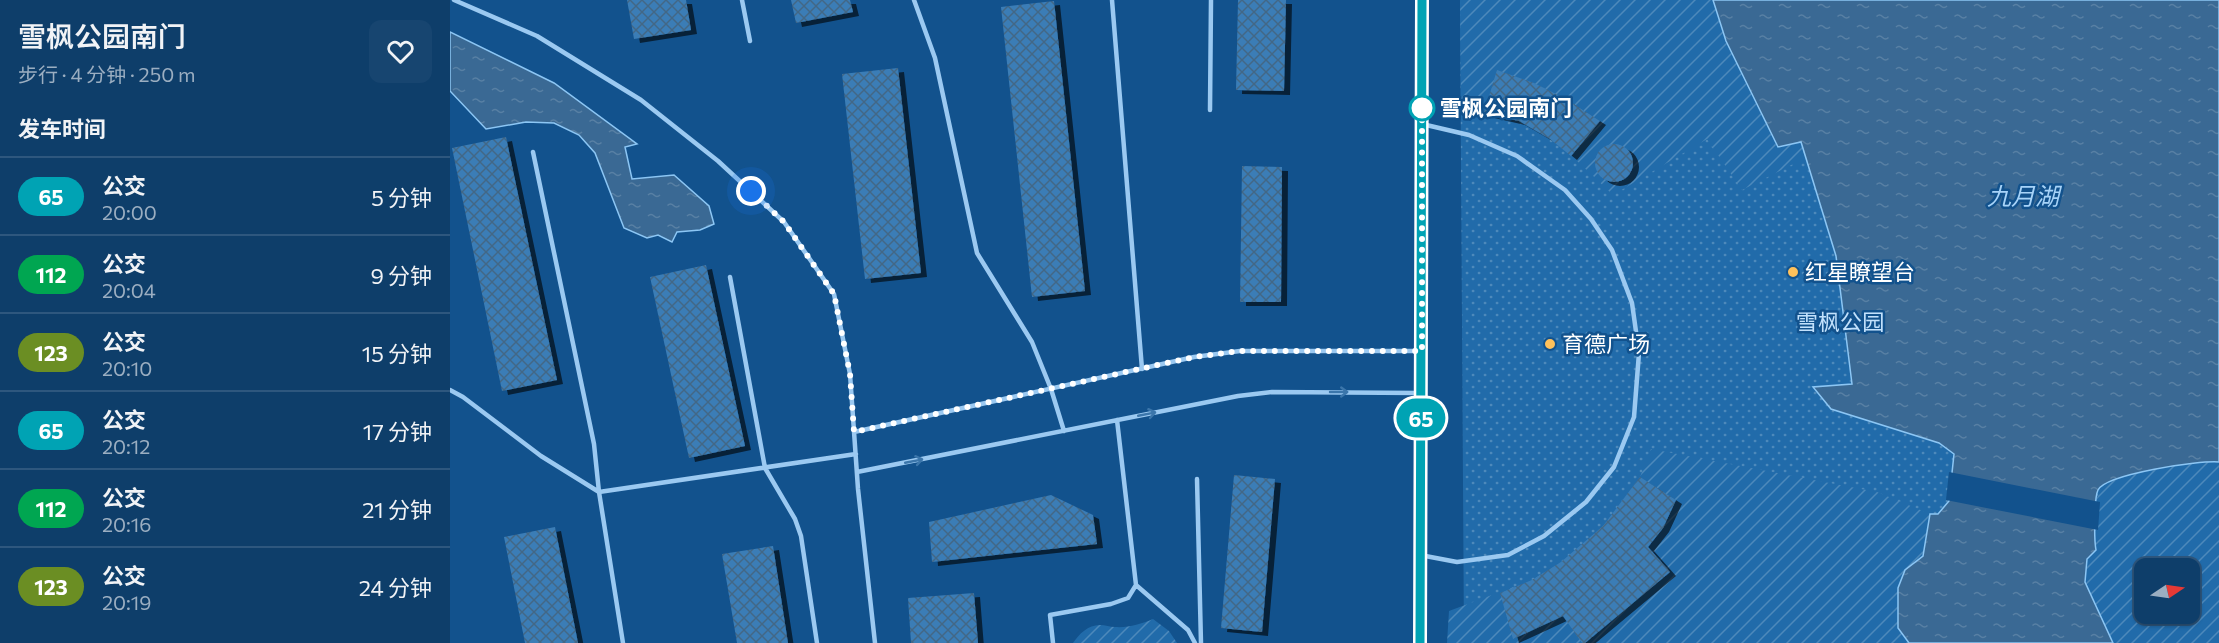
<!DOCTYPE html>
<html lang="zh">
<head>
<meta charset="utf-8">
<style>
  :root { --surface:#0e3e6a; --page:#174570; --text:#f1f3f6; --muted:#9baec1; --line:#2e577e }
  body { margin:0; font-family:Commissioner,"Noto Sans SC",sans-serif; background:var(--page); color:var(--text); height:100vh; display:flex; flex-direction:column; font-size:22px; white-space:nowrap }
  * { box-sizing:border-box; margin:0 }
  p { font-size:20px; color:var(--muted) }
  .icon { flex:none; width:33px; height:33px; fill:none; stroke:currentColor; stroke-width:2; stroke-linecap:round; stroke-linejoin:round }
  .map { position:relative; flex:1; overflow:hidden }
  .details { display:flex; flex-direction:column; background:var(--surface); width:450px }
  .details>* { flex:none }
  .badge { padding:0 12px; border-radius:20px; font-size:21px; line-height:39px }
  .needle { width:39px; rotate:77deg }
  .fabs { position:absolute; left:1684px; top:558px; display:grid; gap:12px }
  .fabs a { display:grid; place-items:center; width:66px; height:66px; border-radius:12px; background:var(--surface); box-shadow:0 2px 4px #0004,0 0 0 2px var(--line); font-size:30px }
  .you { position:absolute; width:30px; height:30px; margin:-15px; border:4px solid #fff; border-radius:50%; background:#1a73e8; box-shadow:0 0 0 9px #1a73e833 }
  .map>.badge { position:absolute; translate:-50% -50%; box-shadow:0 0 0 3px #fff }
  h2 { padding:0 18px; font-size:22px; line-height:54px }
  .round { display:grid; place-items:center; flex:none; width:63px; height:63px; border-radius:12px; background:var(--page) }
  .headline { display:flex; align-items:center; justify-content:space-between; height:102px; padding:0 18px }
  h1 { font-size:28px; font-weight:600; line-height:45px }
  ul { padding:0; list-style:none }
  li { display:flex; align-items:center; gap:18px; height:78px; padding:0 18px; border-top:2px solid var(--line) }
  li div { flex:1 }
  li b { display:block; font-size:22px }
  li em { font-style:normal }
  li .badge { min-width:66px; font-weight:700; text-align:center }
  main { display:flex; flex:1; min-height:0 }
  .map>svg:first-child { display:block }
  .park { fill:url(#park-dots); fill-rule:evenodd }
  .garden { fill:url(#garden-furrows); fill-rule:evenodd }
  .water { fill:url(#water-ripples); stroke:#8cc6f4; stroke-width:1.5 }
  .pier { fill:#12528d }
  .building { fill:url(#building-cross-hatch); filter:url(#shadow) }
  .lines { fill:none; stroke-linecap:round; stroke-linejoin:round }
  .service { stroke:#9bc9f1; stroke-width:4.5 }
  .tertiary { stroke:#9bc9f1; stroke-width:10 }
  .oneway { stroke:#3b76ab }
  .line-casing { stroke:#fff; stroke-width:14 }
  .line { stroke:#00a3b4; stroke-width:9 }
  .walk { stroke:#fff; stroke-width:6; stroke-dasharray:0 10.8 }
  .stop-dot { fill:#fff; stroke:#00a3b4; stroke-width:3 }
  .poi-dot { fill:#ffc15b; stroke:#12528d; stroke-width:2 }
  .labels { text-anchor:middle; stroke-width:5; stroke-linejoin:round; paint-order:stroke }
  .stop-label { font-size:22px; font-weight:bold; fill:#fff; stroke:#12528d; text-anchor:start }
  .poi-label { font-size:22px; fill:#fff; stroke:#12528d; text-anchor:start }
  .park-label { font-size:22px; fill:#c2e1fc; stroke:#12528d }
  .water-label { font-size:24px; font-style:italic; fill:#a7d3f8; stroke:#12528d }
</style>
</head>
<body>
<main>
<section class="details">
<div class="headline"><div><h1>雪枫公园南门</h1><p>步行 · 4 分钟 · 250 m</p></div><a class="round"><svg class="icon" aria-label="heart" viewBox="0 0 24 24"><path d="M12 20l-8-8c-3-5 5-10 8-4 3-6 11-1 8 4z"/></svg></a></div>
<h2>发车时间</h2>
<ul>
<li><span class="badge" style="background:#00a3b4;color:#fff">65</span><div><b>公交</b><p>20:00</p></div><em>5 分钟</em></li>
<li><span class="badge" style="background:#00a651;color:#fff">112</span><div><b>公交</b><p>20:04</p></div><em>9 分钟</em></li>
<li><span class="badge" style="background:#6b8e23;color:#fff">123</span><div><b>公交</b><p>20:10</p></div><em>15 分钟</em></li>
<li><span class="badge" style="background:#00a3b4;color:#fff">65</span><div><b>公交</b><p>20:12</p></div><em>17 分钟</em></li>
<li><span class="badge" style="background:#00a651;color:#fff">112</span><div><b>公交</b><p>20:16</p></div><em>21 分钟</em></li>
<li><span class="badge" style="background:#6b8e23;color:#fff">123</span><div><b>公交</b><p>20:19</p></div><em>24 分钟</em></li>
</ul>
</section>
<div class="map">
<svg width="1769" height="643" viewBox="0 0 1769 643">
  <defs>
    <pattern id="park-dots" width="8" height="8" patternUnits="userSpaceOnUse" patternTransform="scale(1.5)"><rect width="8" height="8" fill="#216baa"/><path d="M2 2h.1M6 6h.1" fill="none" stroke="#4d89bb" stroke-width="1.8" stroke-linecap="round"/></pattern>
    <pattern id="garden-furrows" width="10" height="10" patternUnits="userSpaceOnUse" patternTransform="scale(1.5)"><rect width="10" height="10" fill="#216baa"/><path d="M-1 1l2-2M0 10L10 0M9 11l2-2" fill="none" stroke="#4d89bb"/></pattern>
    <pattern id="water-ripples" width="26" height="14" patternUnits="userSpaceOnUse" patternTransform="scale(1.5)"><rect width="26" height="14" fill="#3a6994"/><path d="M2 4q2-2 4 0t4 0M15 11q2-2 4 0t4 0" fill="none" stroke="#5880a4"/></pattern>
    <pattern id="building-cross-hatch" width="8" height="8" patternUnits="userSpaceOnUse" patternTransform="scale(1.5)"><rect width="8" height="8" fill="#3b7db6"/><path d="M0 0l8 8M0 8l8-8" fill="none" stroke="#436786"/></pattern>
    <filter id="shadow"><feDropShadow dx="6" dy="4" stdDeviation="0" flood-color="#0009"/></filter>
  </defs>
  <rect width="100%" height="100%" fill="#12528d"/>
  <!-- park -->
  <path class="park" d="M1010,0H1769V643H1014ZM1695,568H1740V614H1695Z"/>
  <!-- garden -->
  <path class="garden" d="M1010,0H1263L1276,42L1327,147L1351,141L1355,158L1292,190L1257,139L1163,195C1138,171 1099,131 1066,121C1048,115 1029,112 1011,109Z
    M1201,449L1427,492L1480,514L1473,556L1455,570L1448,628L1459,643H997L999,611L1082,580L1111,562L1153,526L1190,477Z
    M1753,460L1769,462V643H1663L1635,582L1637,559L1646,550C1643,537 1643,492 1654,483C1665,474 1735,464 1753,460ZM1695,568H1740V614H1695Z
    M703,619L719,631L727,643H623C629,634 638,625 650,625C655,625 660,627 665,627C678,628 691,624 703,619Z"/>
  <!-- water -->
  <path class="water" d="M1263,0H1769V462C1750,460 1656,474 1648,490C1644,498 1644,540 1646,550L1637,559L1635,582L1663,643H1459L1448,628V588L1455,570L1473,556L1480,514H1488L1499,501L1504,454L1489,443L1381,409L1363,387L1402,384L1386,256L1351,142L1328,147L1276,41Z
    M0,32L104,83L187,144L175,147L182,179L224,175L259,206L264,224L250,230L227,232L222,242L208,235L197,238L174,228L145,153L129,135L104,123L76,122L36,129L0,91Z"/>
  <!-- pier -->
  <path class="pier" d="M1499,472L1650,502L1648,530L1496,500Z"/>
  <!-- building -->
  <path class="building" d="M177,0H236L241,30L184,39Z
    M341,0H400L403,12L346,23Z
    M788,0H836L834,91L786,90Z
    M604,1L635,291L582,297L551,7Z
    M448,68L471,273L415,279L392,74Z
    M1047,70L1084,83L1116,99L1150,121L1121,156L1100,139L1069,121L1034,113Z
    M56,137L107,380L52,391L2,148Z
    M1145 163a19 19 0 1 1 38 0a19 19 0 1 1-38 0Z
    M792,166L832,167L831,302H790Z
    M256,265L295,446L239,458L200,277Z
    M784,475L825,479L812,632L771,628Z
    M1190,477L1226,500L1213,528L1198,547L1220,572L1135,643H1132L1113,616L1063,639L1050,593L1082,580L1111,562L1153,526Z
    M601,495L643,515L647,544L482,562L479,522Z
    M105,527L128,643H75L54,537Z
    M323,546L338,643H287L272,554Z
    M524,593L528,643H461L458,598Z"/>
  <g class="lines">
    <!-- service -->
    <path class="service" d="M4,0L87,36L191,100L268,161L334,222L384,294L400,374L408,489L425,643
      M292,0L300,41
      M464,0L485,58L527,253L582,342L601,389L614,431
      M662,0L692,369
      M760,110L761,0
      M83,152L144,444L149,492L173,643
      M280,277L315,468L345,519L351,536L367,643
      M0,390L13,397L91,456L149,492L406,454
      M404,432L744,357L790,351H972
      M407,472L788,396L822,392L969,393
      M747,479L751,643
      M970,555L1007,562L1058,555L1094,536L1136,502L1164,467L1184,417L1189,353L1182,303L1162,250L1141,219L1115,190L1067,156L1019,135L972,124
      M686,585L738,630L745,643
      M603,643L600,615L661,604L678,598L686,585L667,420"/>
    <!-- tertiary -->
    <path class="tertiary" d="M970,643L972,0"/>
  </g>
  <!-- one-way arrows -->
  <defs><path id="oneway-shaft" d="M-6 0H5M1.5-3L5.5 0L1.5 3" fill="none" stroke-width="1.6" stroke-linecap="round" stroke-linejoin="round" transform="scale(1.5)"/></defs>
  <g class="oneway">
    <use href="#oneway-shaft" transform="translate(889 392)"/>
    <use href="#oneway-shaft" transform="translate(697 414) rotate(-11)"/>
    <use href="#oneway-shaft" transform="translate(464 461) rotate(-11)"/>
  </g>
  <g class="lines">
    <!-- line casing -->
    <g class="line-casing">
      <path id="line" d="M970,643L972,0"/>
    </g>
    <!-- line -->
    <use href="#line" class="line"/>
    <!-- walk -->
    <path class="walk" d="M301,191L334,222L384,294L400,374L404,432L744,357L790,351H972V104V108"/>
  </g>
  <!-- markers -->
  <circle class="stop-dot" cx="972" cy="108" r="12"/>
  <g class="poi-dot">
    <circle cx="1343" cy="272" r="6"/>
    <circle cx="1100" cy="344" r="6"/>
  </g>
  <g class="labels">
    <!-- stop labels -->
    <g class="stop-label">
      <text x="990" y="116">雪枫公园南门</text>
    </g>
    <!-- poi labels -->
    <g class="poi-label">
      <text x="1355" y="280">红星瞭望台</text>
      <text x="1112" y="352">育德广场</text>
    </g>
    <!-- park labels -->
    <g class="park-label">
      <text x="1390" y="330">雪枫公园</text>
    </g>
    <!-- water labels -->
    <g class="water-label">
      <text x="1573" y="205">九月湖</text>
    </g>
  </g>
</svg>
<div class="fabs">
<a><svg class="needle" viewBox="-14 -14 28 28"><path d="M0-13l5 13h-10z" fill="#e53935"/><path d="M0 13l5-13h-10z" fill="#9baec1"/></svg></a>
</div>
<div class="you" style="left:301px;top:191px"></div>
<b class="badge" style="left:971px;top:418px;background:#00a3b4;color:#fff">65</b>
</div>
</main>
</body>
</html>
